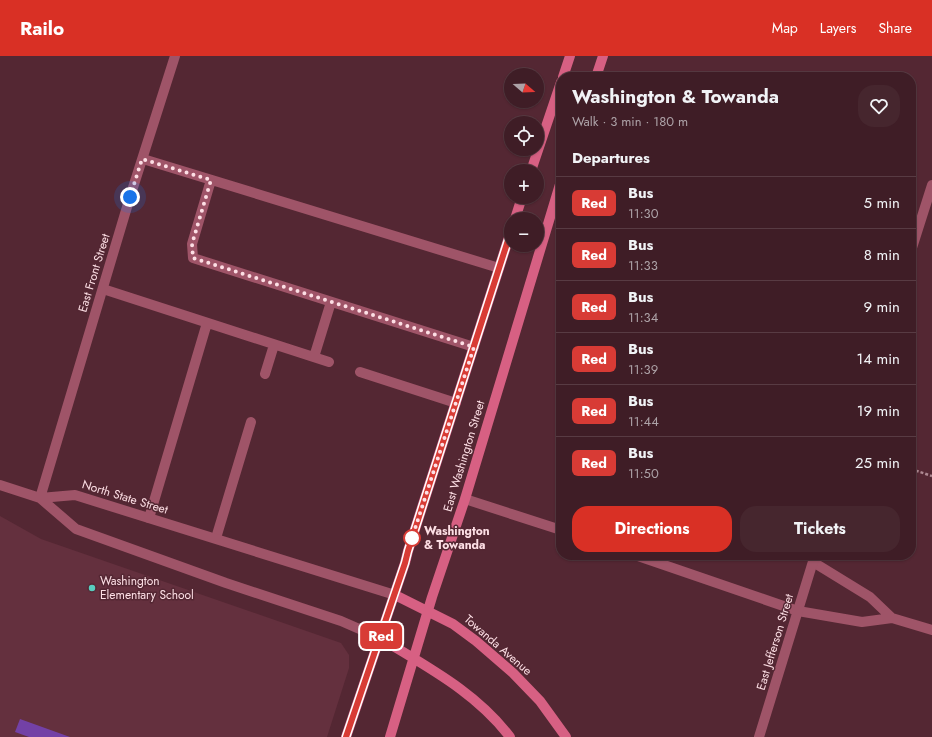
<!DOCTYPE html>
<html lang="en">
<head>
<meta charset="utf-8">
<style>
  :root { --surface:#3f1d26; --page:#46262e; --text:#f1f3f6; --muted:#ada2a7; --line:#583b43; --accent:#d93025 }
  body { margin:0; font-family:Jost,sans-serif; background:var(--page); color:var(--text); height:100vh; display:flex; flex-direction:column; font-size:15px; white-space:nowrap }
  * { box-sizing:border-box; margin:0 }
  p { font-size:13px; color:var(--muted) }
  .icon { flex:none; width:22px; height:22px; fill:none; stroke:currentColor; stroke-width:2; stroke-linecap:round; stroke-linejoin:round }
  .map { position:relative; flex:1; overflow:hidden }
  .drawer { position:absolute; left:556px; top:16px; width:360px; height:488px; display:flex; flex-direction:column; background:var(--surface); border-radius:16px; box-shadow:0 1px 3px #0004,0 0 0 1px var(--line) }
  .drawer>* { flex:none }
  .badge { padding:0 8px; border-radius:6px; font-size:14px; line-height:26px }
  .needle { width:26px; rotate:109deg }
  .tools { position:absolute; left:504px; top:12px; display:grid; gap:8px }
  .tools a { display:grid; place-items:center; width:40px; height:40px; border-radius:50%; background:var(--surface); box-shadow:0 1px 3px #0004,0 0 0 1px var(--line); font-size:20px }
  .you { position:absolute; width:20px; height:20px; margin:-10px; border:3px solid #fff; border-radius:50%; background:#1a73e8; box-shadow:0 0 0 6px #1a73e833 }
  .map>.badge { position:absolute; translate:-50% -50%; box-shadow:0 0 0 2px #fff }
  h2 { padding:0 16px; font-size:15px; line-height:36px }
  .round { display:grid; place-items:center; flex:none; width:42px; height:42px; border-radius:16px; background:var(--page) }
  .overview { display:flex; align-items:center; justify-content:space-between; height:68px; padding:0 16px }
  h1 { font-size:19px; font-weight:700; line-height:30px }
  .button { display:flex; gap:8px; margin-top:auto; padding:8px 16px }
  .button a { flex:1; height:46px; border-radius:16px; background:var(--accent); color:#fff; font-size:16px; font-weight:700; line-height:46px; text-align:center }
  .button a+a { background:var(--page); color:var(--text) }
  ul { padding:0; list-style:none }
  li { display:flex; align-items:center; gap:12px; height:52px; padding:0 16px; border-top:1px solid var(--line) }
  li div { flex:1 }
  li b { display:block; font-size:15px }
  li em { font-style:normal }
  li .badge { min-width:44px; font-weight:700; text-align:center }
  header { display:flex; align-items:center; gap:24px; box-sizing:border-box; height:56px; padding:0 20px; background:var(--accent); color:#fff }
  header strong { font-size:19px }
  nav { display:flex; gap:22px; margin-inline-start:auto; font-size:14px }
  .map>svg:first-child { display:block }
  .built { fill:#64303e }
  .green { fill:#7341a6 }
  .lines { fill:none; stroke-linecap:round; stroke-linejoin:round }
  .path { stroke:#ae8992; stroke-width:2.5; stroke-dasharray:3 2; stroke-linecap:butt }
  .lane { stroke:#9f5468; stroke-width:10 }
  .street { stroke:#9f5468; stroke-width:10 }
  .secondary { stroke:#d76083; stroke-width:10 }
  .line-casing { stroke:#fff; stroke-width:9 }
  .line { stroke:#d83b35; stroke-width:6 }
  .walk { stroke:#fddfe5; stroke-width:4; stroke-dasharray:0 7.2 }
  .stop-dot { fill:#fff; stroke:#d83b35; stroke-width:2 }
  .poi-dot { fill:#59cebf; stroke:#542733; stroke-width:1.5 }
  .labels { text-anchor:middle; stroke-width:3; stroke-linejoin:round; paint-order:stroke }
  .street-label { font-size:12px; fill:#fddfe5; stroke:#542733 }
  .stop-label { font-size:12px; font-weight:bold; fill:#fddfe5; stroke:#542733; text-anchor:start }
  .poi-label { font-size:12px; fill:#fddfe5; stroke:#542733; text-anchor:start }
</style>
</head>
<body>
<header>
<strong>Railo</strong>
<nav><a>Map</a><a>Layers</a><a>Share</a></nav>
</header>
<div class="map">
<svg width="932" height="681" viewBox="0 0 932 681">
  <rect width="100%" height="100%" fill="#542733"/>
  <!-- built -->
  <path class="built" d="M0,460L41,483L341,587L349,599V612L327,681H0Z"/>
  <!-- green -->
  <path class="green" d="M20,663L70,681H29L15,676Z"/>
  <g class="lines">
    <!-- path -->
    <path class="path" d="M911,413L932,420"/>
    <!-- lane -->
    <path class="lane" d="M143,103L499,212
      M211,124L192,188L193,202L474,291
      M103,233L329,306
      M314,301L331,246
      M360,316L456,347
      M265,318L274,289
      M465,443L561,474
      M149,462L207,267
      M216,482L251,366
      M635,499L798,555L862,566L892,562L932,574
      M813,506L870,541L892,562"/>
    <!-- street -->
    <path class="street" d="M911,195L932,129
      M0,429L40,442L76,473L226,527L341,565L380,582
      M40,442L130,141L175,0
      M40,442L75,439L395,539
      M759,681L815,499"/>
    <!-- secondary -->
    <path class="secondary" d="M563,21L570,0
      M596,21L603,0
      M531,115L561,26
      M515,163L522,141
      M395,539L453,568L476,585L513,617L540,645L566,681
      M380,582C427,611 476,636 510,681
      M346,681L405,507L408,495L511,175
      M390,681L432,541L465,443L561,125"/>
  </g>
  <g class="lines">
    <!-- line casing -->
    <g class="line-casing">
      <path id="line" d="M346,681L405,507L408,495L511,175"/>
    </g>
    <!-- line -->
    <use href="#line" class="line"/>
    <!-- walk -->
    <path class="walk" d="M130,141L142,103L211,124L192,188L193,202L474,291L412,482"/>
  </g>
  <!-- markers -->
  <circle class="stop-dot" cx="412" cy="482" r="8"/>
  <circle class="poi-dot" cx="92" cy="532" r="4"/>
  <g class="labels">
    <!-- street labels -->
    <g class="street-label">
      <text transform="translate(94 217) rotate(-73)" y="4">East Front Street</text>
      <text transform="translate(464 400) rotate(-73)" y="4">East Washington Street</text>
      <text transform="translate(125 441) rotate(17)" y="4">North State Street</text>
      <text transform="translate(775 586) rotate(-73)" y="4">East Jefferson Street</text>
      <text transform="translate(498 589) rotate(41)" y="4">Towanda Avenue</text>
    </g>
    <!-- stop labels -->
    <g class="stop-label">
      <text x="424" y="479">Washington<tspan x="424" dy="14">&amp; Towanda</tspan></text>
    </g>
    <!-- poi labels -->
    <g class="poi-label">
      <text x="100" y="529">Washington<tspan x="100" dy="14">Elementary School</tspan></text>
    </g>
  </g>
</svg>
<div class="tools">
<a><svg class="needle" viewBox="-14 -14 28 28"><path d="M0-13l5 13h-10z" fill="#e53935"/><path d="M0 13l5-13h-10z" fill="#ada2a7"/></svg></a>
<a><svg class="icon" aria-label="locate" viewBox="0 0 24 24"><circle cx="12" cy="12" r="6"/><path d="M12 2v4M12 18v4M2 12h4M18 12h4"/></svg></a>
<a>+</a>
<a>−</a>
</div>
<div class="you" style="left:130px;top:141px"></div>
<b class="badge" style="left:381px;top:580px;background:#d83b35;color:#fff">Red</b>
<section class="drawer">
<div class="overview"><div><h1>Washington &amp; Towanda</h1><p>Walk · 3 min · 180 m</p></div><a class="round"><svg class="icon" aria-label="heart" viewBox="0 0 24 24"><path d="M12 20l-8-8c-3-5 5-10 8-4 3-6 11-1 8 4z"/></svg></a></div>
<h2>Departures</h2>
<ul>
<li><span class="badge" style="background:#d83b35;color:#fff">Red</span><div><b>Bus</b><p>11:30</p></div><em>5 min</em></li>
<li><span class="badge" style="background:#d83b35;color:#fff">Red</span><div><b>Bus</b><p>11:33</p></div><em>8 min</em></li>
<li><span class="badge" style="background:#d83b35;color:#fff">Red</span><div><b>Bus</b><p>11:34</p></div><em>9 min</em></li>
<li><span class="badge" style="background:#d83b35;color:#fff">Red</span><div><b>Bus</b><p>11:39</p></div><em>14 min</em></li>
<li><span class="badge" style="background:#d83b35;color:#fff">Red</span><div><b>Bus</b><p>11:44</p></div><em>19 min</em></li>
<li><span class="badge" style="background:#d83b35;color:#fff">Red</span><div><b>Bus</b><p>11:50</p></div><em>25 min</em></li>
</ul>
<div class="button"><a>Directions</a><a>Tickets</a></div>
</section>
</div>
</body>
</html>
